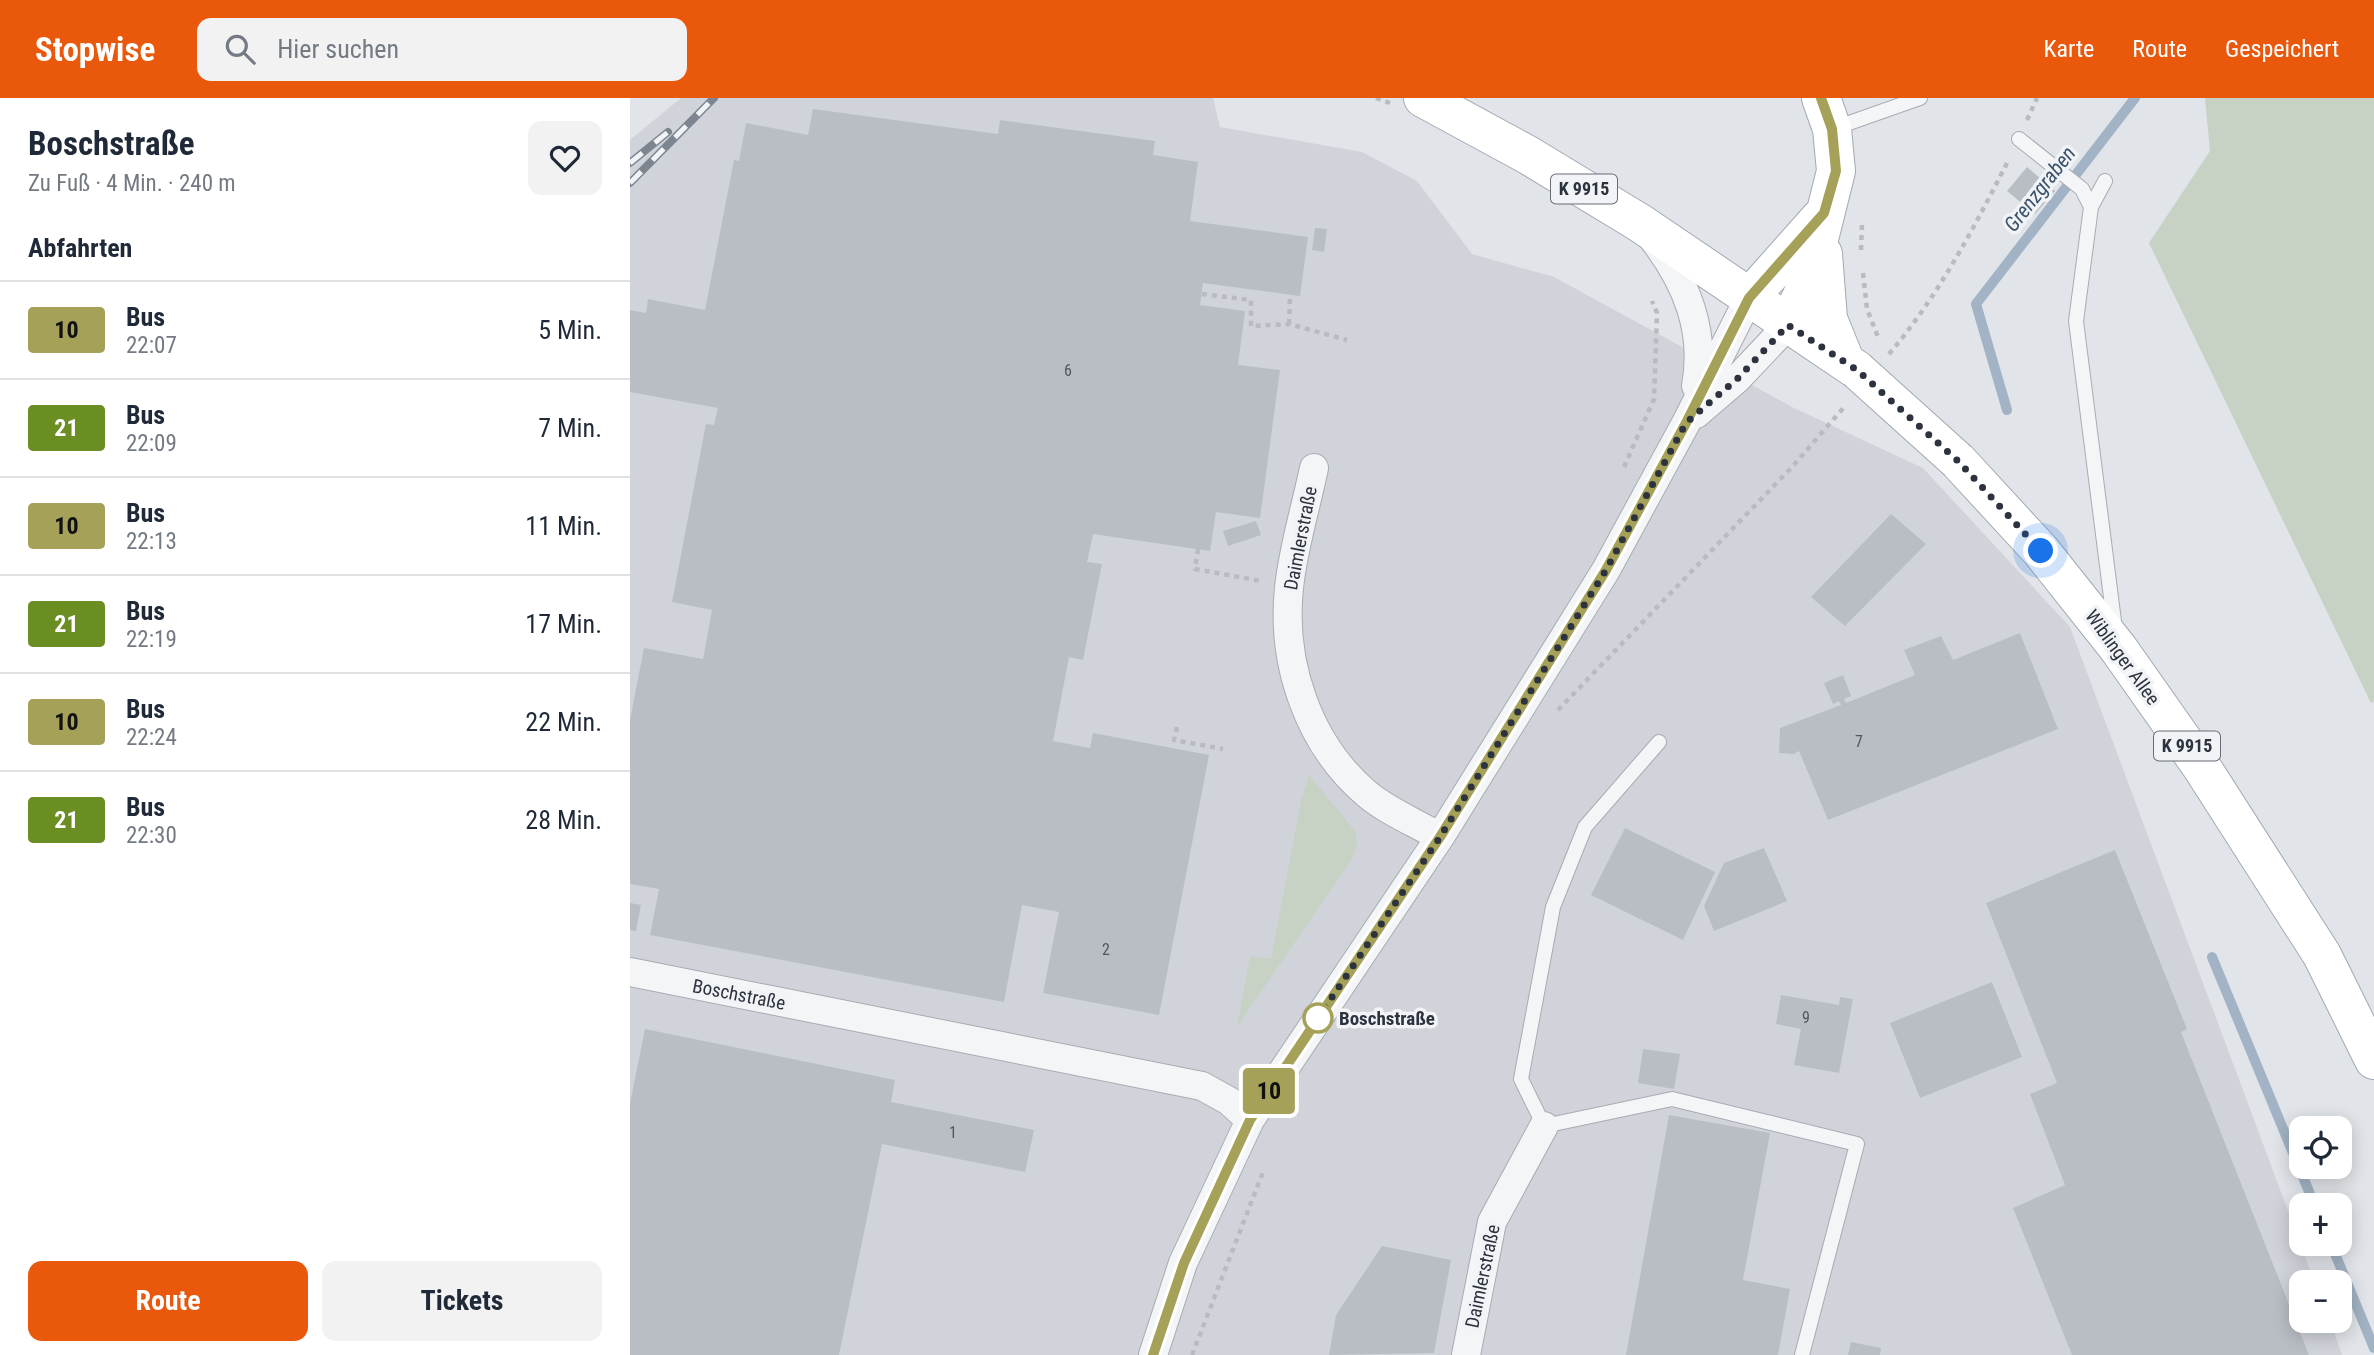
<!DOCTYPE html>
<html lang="de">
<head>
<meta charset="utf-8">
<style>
  :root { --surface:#fff; --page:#f2f2f3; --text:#1f2937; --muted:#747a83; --line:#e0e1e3; --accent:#ea580c }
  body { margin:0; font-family:"Roboto Condensed",sans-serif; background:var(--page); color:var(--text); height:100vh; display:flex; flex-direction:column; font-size:26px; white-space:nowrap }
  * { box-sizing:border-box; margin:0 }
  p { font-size:23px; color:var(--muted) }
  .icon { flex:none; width:38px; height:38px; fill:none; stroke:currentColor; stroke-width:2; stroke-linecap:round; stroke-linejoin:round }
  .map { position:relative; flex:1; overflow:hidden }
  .side { display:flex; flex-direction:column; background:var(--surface); width:630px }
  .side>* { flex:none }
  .badge { padding:0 14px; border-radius:5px; font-size:24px; line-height:46px }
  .fabs { position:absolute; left:1659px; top:1018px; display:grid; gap:14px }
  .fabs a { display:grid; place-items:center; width:63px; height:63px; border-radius:14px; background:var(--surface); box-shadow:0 4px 18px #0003; font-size:35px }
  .you { position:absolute; width:35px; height:35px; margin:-18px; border:5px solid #fff; border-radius:50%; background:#1a73e8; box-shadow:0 0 0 10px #1a73e833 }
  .map>.badge { position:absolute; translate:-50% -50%; box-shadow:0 0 0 4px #fff }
  h2 { padding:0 28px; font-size:26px; line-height:63px }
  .round { display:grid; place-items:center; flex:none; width:74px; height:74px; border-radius:14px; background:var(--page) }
  .headline { display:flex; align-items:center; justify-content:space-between; height:119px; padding:0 28px }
  h1 { font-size:33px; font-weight:700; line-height:52px }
  .primary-button { display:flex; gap:14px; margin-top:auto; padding:14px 28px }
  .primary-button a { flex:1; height:80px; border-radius:14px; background:var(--accent); color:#fff; font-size:28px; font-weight:700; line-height:80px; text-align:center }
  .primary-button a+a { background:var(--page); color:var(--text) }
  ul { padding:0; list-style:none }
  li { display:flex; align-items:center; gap:21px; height:98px; padding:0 28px; border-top:2px solid var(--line) }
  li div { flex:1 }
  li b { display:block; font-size:26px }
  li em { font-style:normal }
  li .badge { min-width:77px; font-weight:700; text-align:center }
  header { display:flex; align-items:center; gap:42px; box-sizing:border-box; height:98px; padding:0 35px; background:var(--accent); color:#fff }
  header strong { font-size:33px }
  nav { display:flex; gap:38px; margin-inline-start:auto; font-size:24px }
  .search { width:490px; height:63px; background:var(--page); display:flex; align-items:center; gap:18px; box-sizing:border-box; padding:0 24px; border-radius:14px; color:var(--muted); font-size:26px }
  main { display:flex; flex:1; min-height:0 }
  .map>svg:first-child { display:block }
  .built { fill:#d0d4da }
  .green { fill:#c7d1c4 }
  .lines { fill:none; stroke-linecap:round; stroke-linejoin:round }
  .stream { stroke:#a1b3c4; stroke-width:10 }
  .building { fill:#b9bec5 }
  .lane-casing { stroke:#a7abb2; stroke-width:16 }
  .street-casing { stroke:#a7abb2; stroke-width:30 }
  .primary-casing { stroke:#a2a9b3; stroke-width:40 }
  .path { stroke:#b8bbc0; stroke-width:4.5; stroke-dasharray:5 5; stroke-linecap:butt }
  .lane { stroke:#f4f5f7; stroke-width:14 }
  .street { stroke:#f4f5f7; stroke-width:28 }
  .primary { stroke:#fff; stroke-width:38 }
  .rail-casing { stroke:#7d8590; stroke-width:8 }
  .rail { stroke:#f1f3f6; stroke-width:5; stroke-dasharray:16; stroke-linecap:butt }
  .primary-bridge-casing { stroke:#a2a9b3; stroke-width:40; stroke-linecap:butt }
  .primary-bridge { stroke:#fff; stroke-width:38 }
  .line-casing { stroke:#fff; stroke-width:16 }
  .line { stroke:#a5a158; stroke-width:10 }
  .walk { stroke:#2c333e; stroke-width:7; stroke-dasharray:0 12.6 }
  .stop-dot { fill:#fff; stroke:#a5a158; stroke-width:3.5 }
  .labels { text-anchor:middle; stroke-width:7; stroke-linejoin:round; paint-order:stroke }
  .number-label { font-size:16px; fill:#4f5660 }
  .shield { fill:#f1f3f6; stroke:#676d75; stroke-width:2 }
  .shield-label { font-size:18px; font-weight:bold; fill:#2c333e }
  .street-label { font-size:19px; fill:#2c333e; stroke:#f1f3f6 }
  .stop-label { font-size:19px; font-weight:bold; fill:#2c333e; stroke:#f1f3f6; text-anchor:start }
  .water-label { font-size:21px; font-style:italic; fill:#3a536d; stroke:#f1f3f6 }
</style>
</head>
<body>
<header>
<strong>Stopwise</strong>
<div class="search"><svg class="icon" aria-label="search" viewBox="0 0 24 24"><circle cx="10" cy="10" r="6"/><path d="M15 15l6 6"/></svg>Hier suchen</div>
<nav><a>Karte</a><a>Route</a><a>Gespeichert</a></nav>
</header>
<main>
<section class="side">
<div class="headline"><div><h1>Boschstraße</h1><p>Zu Fuß · 4 Min. · 240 m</p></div><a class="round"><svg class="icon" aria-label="heart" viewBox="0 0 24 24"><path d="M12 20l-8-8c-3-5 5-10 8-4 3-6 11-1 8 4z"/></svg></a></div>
<h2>Abfahrten</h2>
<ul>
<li><span class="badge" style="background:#a5a158;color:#111">10</span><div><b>Bus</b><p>22:07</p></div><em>5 Min.</em></li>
<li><span class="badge" style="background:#6b8e23;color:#fff">21</span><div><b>Bus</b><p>22:09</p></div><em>7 Min.</em></li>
<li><span class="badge" style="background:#a5a158;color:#111">10</span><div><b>Bus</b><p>22:13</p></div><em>11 Min.</em></li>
<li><span class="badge" style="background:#6b8e23;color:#fff">21</span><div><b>Bus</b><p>22:19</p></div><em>17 Min.</em></li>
<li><span class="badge" style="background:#a5a158;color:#111">10</span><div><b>Bus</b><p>22:24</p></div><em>22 Min.</em></li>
<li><span class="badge" style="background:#6b8e23;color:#fff">21</span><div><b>Bus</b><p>22:30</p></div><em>28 Min.</em></li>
</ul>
<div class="primary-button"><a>Route</a><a>Tickets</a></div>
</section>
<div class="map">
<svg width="1744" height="1257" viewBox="0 0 1744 1257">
  <rect width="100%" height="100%" fill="#e1e4e8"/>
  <!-- built -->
  <path class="built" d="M51,0H583L590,29L732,54L787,83L842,156L924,179L1164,310L1293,370L1440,529L1685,1185H1671V1223H1700L1712,1257H0V42Z"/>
  <!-- green -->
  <path class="green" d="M1575,0H1744V603L1741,605L1519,145L1580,53Z
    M679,677L726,734L727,746L722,761L607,929L620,858L641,861L671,703Z"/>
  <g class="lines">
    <!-- stream -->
    <path class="stream" d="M1377,312L1346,206L1505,0
      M1582,859L1685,1108
      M1701,1146L1744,1250"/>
  </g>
  <!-- building -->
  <path class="building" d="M183,11L368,36L370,22L525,43L523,57L568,64L560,123L678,139L670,198L573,185L570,207L615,213L608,267L650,272L630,420L586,414L580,453L463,436L457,464L472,466L453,562L439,559L423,643L460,650L463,635L579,657L529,917L413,895L429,814L392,807L374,904L20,837L29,791L0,786V622L14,550L73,561L82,512L42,504L76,326L84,327L88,310L0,294V212L16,215L18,201L75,212L104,62L109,63L116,25L178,37Z
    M1397,69L1425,93L1405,116L1377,93Z
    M685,130L697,131L694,154L682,152Z
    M1261,416L1296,446L1215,528L1181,499Z
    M626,423L631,437L598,448L593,433Z
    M1390,535L1428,631L1198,722L1169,653L1164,656L1149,655L1150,630L1211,607L1209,603L1203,606L1194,585L1213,577L1221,598L1214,601L1216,605L1285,577L1274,552L1311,538L1323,562Z
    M995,730L1085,774L1053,842L961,797Z
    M1134,750L1157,803L1084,833L1074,808L1094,765Z
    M1485,752L1557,931L1551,934L1679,1257H1442L1383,1110L1435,1087L1400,996L1427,985L1356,805Z
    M0,805L11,807L6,833L0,832Z
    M1362,884L1392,959L1290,1000L1260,925Z
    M1151,897L1209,907L1210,899L1223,901L1209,975L1164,967L1171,931L1146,926Z
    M15,931L265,982L261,1004L404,1032L395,1074L252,1046L209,1257H0V1005Z
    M1013,951L1050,956L1044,991L1008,985Z
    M1039,1017L1140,1035L1113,1182L1160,1191L1148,1257H996Z
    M752,1148L821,1162L804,1255L699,1257L706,1217Z
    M1221,1244L1251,1250L1250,1257H1218Z"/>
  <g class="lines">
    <!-- lane casing -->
    <g class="lane-casing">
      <path id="lane" d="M1202,31L1290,0
        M1389,41L1452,91L1461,109
        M1475,83L1461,109L1446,223L1485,531
        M1029,644L955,729L923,809L891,981L914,1028L1042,1001L1227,1046L1172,1257"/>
    </g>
    <!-- street casing -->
    <g class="street-casing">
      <path id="street" d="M1023,141C1057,185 1076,233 1066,288
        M1066,316L1108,280L1158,227
        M684,370C676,409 663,450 659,490C651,565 678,646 737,696C757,713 786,725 810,739
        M0,874L572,988L599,1003L620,1022
        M523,1257L553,1165L620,1022L810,739L976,472L1056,325L1119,200
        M836,1257L862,1124L914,1028"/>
    </g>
    <!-- primary casing -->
    <g class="primary-casing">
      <path id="primary" d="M793,0L898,57L1010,125L1227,272
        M1193,156L1198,221L1215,263
        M1119,200L1190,120
        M1158,227L1178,185L1206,73L1202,31L1191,0
        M1328,363L1411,453L1488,550L1571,668L1692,857L1744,962"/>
    </g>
    <!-- path -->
    <path class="path" d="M746,0L760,5
      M1397,22L1407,0
      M1231,152L1232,126
      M1233,175L1237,211L1248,239
      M572,196L621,202V228L659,226L717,242
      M659,226L660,197
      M1259,256C1308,199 1345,128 1379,61
      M994,369L1024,301L1027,215L1022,203
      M568,451L565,471L631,483
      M928,612L1163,368L1215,308
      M547,629L544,642L593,651
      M562,1257L633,1074"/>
    <!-- lane -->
    <use href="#lane" class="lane"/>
    <!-- street -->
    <use href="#street" class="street"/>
    <!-- primary -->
    <use href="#primary" class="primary"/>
    <!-- rail casing -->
    <g class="rail-casing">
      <path id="rail" d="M0,65L38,34
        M0,85L84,0"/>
    </g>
    <!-- rail -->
    <use href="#rail" class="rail"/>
    <!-- primary-bridge casing -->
    <g class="primary-bridge-casing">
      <path id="primary-bridge" d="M1227,272L1328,363"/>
    </g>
    <!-- primary-bridge -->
    <use href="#primary-bridge" class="primary-bridge"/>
  </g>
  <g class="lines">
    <!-- line casing -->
    <g class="line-casing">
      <path id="line" d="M523,1257L554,1165L620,1022L810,739L976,472L1056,325L1119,200L1194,115L1206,73L1202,31L1191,0"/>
    </g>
    <!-- line -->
    <use href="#line" class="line"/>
    <!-- walk -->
    <path class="walk" d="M688,920L810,739L976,472L1056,325L1108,280L1158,227L1227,272L1328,363L1411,453"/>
  </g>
  <!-- markers -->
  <circle class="stop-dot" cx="688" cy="920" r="14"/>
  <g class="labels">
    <!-- number labels -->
    <g class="number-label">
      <text x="438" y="278">6</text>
      <text x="1229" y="649">7</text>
      <text x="476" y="857">2</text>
      <text x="1176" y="925">9</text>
      <text x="323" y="1040">1</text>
    </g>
    <!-- shield labels -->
    <g class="shield">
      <rect x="921" y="76.5" width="66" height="29" rx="5"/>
      <rect x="1524" y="633.5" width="66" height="29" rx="5"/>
    </g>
    <g class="shield-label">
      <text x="954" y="97">K 9915</text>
      <text x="1557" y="654">K 9915</text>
    </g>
    <!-- street labels -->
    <g class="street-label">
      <text transform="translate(670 440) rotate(-79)" y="7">Daimlerstraße</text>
      <text transform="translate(1493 559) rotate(54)" y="7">Wiblinger Allee</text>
      <text transform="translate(109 896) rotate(11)" y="7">Boschstraße</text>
      <text transform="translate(852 1178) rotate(-78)" y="7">Daimlerstraße</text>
    </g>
    <!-- stop labels -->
    <g class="stop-label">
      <text x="709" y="927">Boschstraße</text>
    </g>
    <!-- water labels -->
    <g class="water-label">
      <text transform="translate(1410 91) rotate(-52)" y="7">Grenzgraben</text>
    </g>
  </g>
</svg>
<div class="fabs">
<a><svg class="icon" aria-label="locate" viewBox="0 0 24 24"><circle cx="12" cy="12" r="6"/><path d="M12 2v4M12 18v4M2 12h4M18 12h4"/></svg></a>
<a>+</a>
<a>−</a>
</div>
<div class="you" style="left:1411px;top:453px"></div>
<b class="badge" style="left:639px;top:993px;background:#a5a158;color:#111">10</b>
</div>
</main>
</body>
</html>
